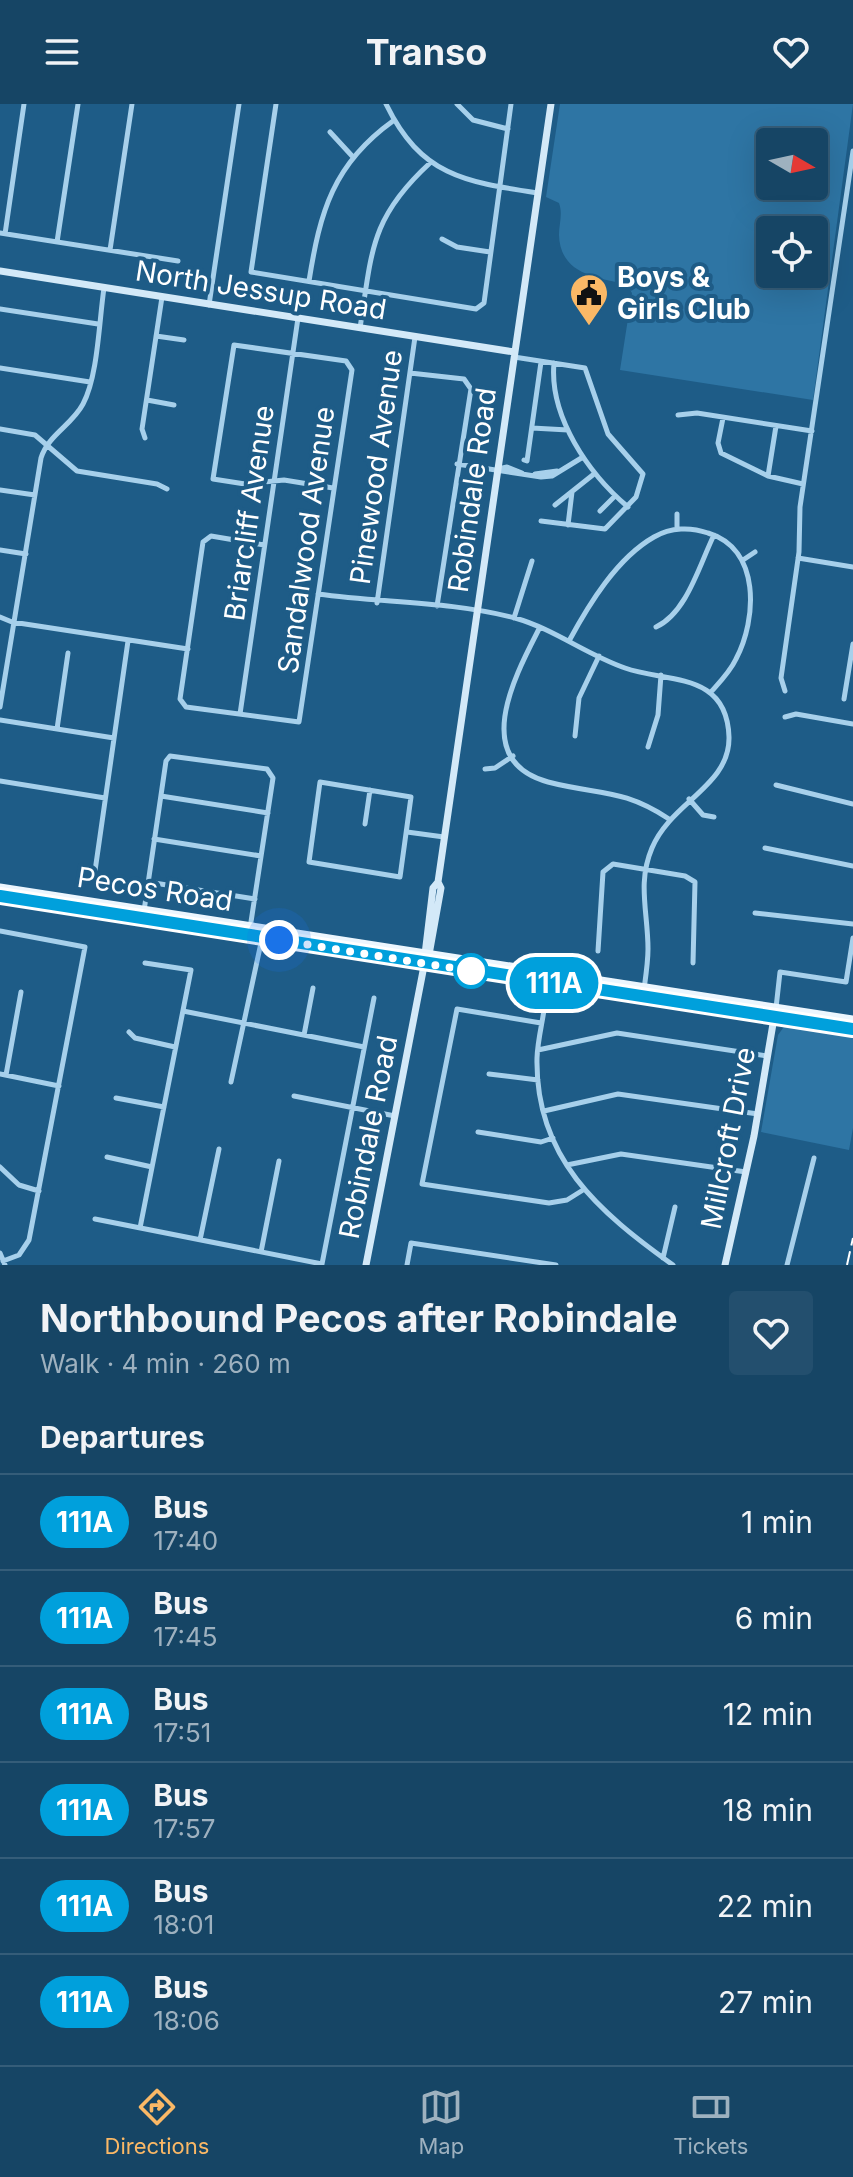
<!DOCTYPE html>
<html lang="en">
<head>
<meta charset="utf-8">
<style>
  :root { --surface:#164565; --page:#234f6e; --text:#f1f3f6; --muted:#9eb1bf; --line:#355d79; --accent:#fab866 }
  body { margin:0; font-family:Inter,sans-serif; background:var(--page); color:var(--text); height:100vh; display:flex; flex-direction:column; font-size:30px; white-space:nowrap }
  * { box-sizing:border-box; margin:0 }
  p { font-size:26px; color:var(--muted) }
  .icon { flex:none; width:44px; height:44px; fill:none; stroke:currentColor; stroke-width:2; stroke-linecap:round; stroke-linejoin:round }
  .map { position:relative; height:1161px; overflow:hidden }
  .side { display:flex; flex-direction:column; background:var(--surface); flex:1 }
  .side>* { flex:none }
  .badge { padding:0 16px; border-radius:26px; font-size:28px; line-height:52px }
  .needle { width:52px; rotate:99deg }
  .buttons { position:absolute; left:756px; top:24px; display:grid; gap:16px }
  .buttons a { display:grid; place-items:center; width:72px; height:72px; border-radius:8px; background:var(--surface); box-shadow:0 8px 32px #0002,0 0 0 2px var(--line); font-size:40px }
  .you { position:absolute; width:40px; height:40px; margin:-20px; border:6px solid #fff; border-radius:50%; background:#1a73e8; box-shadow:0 0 0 12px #1a73e833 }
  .map>.badge { position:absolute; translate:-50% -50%; box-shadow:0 0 0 4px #fff }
  h2 { padding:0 40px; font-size:30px; line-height:72px }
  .round { display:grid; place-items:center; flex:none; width:84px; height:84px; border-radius:8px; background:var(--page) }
  .overview { display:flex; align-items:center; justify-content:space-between; height:136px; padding:0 40px }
  h1 { font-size:38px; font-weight:700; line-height:60px }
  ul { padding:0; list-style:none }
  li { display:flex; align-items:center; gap:24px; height:96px; padding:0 40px; border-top:2px solid var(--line) }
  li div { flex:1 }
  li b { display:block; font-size:30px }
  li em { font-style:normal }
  li .badge { min-width:88px; font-weight:700; text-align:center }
  header { display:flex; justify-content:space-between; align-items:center; height:104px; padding:0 40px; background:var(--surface); font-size:36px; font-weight:700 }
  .tab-bar { display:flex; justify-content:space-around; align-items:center; height:112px; border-top:2px solid var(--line); background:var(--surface); font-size:22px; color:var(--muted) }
  .tab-bar a { display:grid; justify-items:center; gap:4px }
  .tab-bar .current { color:var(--accent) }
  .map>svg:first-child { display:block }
  .green { fill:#2e75a4; fill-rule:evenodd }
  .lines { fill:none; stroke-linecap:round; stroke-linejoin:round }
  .street { stroke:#a7d0eb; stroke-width:5 }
  .secondary { stroke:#d3e9f8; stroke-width:7 }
  .primary { stroke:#ecf6fe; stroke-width:7 }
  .rail { stroke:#fff; stroke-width:2; stroke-dasharray:14 6; stroke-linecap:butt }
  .line-casing { stroke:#fff; stroke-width:18 }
  .line { stroke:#00a0dc; stroke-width:12 }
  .walk { stroke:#fff; stroke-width:8; stroke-dasharray:0 14.4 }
  .stop-dot { fill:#fff; stroke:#00a0dc; stroke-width:4 }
  .labels { text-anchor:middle; stroke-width:8; stroke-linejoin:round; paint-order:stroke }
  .poi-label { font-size:28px; font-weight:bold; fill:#fff; stroke:#1e5c87; text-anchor:start }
  .street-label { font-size:28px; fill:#fff; stroke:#1e5c87 }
</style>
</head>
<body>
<header><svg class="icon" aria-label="menu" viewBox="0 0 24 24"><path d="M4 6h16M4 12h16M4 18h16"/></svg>Transo<svg class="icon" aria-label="heart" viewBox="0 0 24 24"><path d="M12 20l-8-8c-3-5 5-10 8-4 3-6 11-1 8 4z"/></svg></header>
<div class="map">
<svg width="853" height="1161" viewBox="0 0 853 1161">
  <rect width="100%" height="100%" fill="#1e5c87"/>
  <!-- green -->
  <path class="green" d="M560,0H853L813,296L620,266L632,189L626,180C597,174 560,170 559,131C559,120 563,110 559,99L546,93ZM770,38H814V82H770ZM770,126H814V170H770Z
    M786,920L853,931V1024L849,1046L761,1028L778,931Z"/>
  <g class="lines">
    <!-- street -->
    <path class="street" d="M276,0L251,168L476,205L484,199L511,0
      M386,0C421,72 465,78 538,89
      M457,0L473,16L508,25
      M330,28L353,53
      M0,129L178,157
      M5,130L24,0
      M442,135L457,143L490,148
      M57,138L78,0
      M110,146L132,0
      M309,177C320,108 333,60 393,17
      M209,201L239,0
      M0,205L98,220
      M360,224C372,147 370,114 430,59
      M156,232L184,236
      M514,253L585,264L608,330L643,370L636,393L605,425L541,417
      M554,259C549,313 589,370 628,403
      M0,264L90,278
      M410,269L464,275L471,285L437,502
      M147,296L174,301
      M678,311L697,309L812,327
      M723,314L718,339L721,349L768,372L803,380
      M532,324L568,326
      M0,325L35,331L77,367L157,380L167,385
      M145,334L142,325L162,193
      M524,356L527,357L541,258
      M457,360L541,373L552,372L583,353
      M498,365L507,363L522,369
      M535,370L557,367
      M768,372L776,322
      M0,386L35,391
      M555,401L594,370
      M600,407L615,392
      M677,410V425
      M568,421L572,388
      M264,441L211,432L203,438L180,595L186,603L299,618L352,266L346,257L234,241L213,375L245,380L284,376L333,384
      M0,446L26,450
      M798,454L853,463
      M743,456L755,448
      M318,490C383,499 450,497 515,514C554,525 587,551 625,564C667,579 727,567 729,633C730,682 671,698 652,744C637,779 648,808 648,845C648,860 645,877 643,893
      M377,499L415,233
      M0,513L12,518L188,545
      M514,514L532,457
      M540,523C517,568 468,656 548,678C598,691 622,684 669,715
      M656,523C687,509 700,459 714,431
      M569,537C589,500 617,454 654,433C671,423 691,423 708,429C761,445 757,515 736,555C730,568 719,579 710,589
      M785,587L781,574L799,448L800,403L853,47
      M844,595L853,540
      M0,603L41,354C48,331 72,321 83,300C98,272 99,217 104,184
      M240,610L298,214
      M785,613L796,610L853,620
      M0,616L114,634
      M57,625L68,549
      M575,632L579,594L599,552
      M648,643L658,611L661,571
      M485,665L495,664L513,652
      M0,677L105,694
      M320,678L411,693L400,773L309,758Z
      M776,681L853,700
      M161,692L268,709
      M689,695L703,711L714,713
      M365,720L370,686
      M407,728L444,733
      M154,735L261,752
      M765,744L853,762
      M94,774L128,537
      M148,778L255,795
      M144,807L166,657L170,652L267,665L273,674L249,831
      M755,809L853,820
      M0,827L85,843L29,1136L19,1151L3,1157
      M598,847L603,768L613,760L685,772L695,778L693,859
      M545,868C550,896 538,926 537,954C535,1054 599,1108 673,1161
      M776,904L780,868L846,878L853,834
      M183,907L364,943
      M541,919L457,905L422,1080L549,1099L567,1096L583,1086
      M129,928L135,934L175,943
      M304,931L313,884
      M538,946L617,929L767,952
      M0,970L59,982
      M489,970L538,976
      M6,971L21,888
      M231,978L264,825
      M294,992L395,1012
      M116,994L164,1003
      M544,1007L618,990L758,1010
      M478,1028L541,1038L553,1034
      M107,1053L152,1063
      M567,1061L621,1050L746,1068
      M0,1063L19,1081L39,1087
      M95,1115L322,1160L374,894
      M140,1124L191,866L145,859
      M200,1136L219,1045
      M261,1148L279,1057
      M0,1149L5,1161
      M663,1154L675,1103
      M407,1161L411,1139L556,1161
      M787,1161L814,1054"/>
    <!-- secondary -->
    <path class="secondary" d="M0,167L514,248
      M427,862L441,784L438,778
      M366,1161L423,867L433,784L438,778L551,0
      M725,1161L754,1032L775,908"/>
    <!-- primary -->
    <path class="primary" d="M0,783L853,915
      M0,792L853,925"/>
    <!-- rail -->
    <path class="rail" d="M847,1161L853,1134"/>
  </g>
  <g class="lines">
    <!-- line casing -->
    <g class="line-casing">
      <path id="line" d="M0,792L853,925"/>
    </g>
    <!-- line -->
    <use href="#line" class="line"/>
    <!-- walk -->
    <path class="walk" d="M279,836L471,867"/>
  </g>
  <!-- icons -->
  <defs>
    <g id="civic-pin" transform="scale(2)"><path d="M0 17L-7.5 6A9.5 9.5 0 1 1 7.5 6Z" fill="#fab866" stroke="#1e5c87"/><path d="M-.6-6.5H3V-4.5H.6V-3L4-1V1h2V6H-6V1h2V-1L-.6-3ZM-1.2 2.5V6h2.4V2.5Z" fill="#111"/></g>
  </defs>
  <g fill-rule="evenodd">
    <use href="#civic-pin" x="589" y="189"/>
  </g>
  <!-- markers -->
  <circle class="stop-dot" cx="471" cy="867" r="16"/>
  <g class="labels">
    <!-- poi labels -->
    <g class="poi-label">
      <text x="617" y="183">Boys &amp;<tspan x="617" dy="32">Girls Club</tspan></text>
    </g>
    <!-- street labels -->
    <g class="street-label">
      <text transform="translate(261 186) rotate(9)" y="10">North Jessup Road</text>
      <text transform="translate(376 363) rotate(-82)" y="10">Pinewood Avenue</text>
      <text transform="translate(472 386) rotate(-82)" y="10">Robindale Road</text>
      <text transform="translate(249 409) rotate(-82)" y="10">Briarcliff Avenue</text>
      <text transform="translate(306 436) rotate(-82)" y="10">Sandalwood Avenue</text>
      <text transform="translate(155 785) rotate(9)" y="10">Pecos Road</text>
      <text transform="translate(368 1033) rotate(-79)" y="10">Robindale Road</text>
      <text transform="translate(728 1034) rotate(-79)" y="10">Millcroft Drive</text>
    </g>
  </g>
</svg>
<div class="buttons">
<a><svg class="needle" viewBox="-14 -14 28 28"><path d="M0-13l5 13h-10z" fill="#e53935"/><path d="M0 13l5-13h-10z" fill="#9eb1bf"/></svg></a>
<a><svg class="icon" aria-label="locate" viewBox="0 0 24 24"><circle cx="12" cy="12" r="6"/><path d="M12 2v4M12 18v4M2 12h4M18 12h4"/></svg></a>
</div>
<div class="you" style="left:279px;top:836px"></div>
<b class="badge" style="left:554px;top:879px;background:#00a0dc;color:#fff">111A</b>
</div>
<section class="side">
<div class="overview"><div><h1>Northbound Pecos after Robindale</h1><p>Walk · 4 min · 260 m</p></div><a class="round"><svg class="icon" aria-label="heart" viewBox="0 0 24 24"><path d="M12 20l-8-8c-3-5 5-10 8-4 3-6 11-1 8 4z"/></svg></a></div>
<h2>Departures</h2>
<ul>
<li><span class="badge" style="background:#00a0dc;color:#fff">111A</span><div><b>Bus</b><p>17:40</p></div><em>1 min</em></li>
<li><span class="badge" style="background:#00a0dc;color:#fff">111A</span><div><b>Bus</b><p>17:45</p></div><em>6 min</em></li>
<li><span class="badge" style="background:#00a0dc;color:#fff">111A</span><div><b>Bus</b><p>17:51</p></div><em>12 min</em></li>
<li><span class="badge" style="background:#00a0dc;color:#fff">111A</span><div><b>Bus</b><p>17:57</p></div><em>18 min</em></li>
<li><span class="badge" style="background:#00a0dc;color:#fff">111A</span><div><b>Bus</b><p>18:01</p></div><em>22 min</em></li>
<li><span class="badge" style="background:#00a0dc;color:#fff">111A</span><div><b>Bus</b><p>18:06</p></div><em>27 min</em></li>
</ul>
</section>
<nav class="tab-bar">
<a class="current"><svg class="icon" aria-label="directions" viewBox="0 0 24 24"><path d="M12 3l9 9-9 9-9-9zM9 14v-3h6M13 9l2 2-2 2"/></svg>Directions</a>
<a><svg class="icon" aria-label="map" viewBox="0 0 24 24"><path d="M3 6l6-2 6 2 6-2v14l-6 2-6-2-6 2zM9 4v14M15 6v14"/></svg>Map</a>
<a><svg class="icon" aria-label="tickets" viewBox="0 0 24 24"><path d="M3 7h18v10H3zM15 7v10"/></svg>Tickets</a>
</nav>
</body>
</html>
